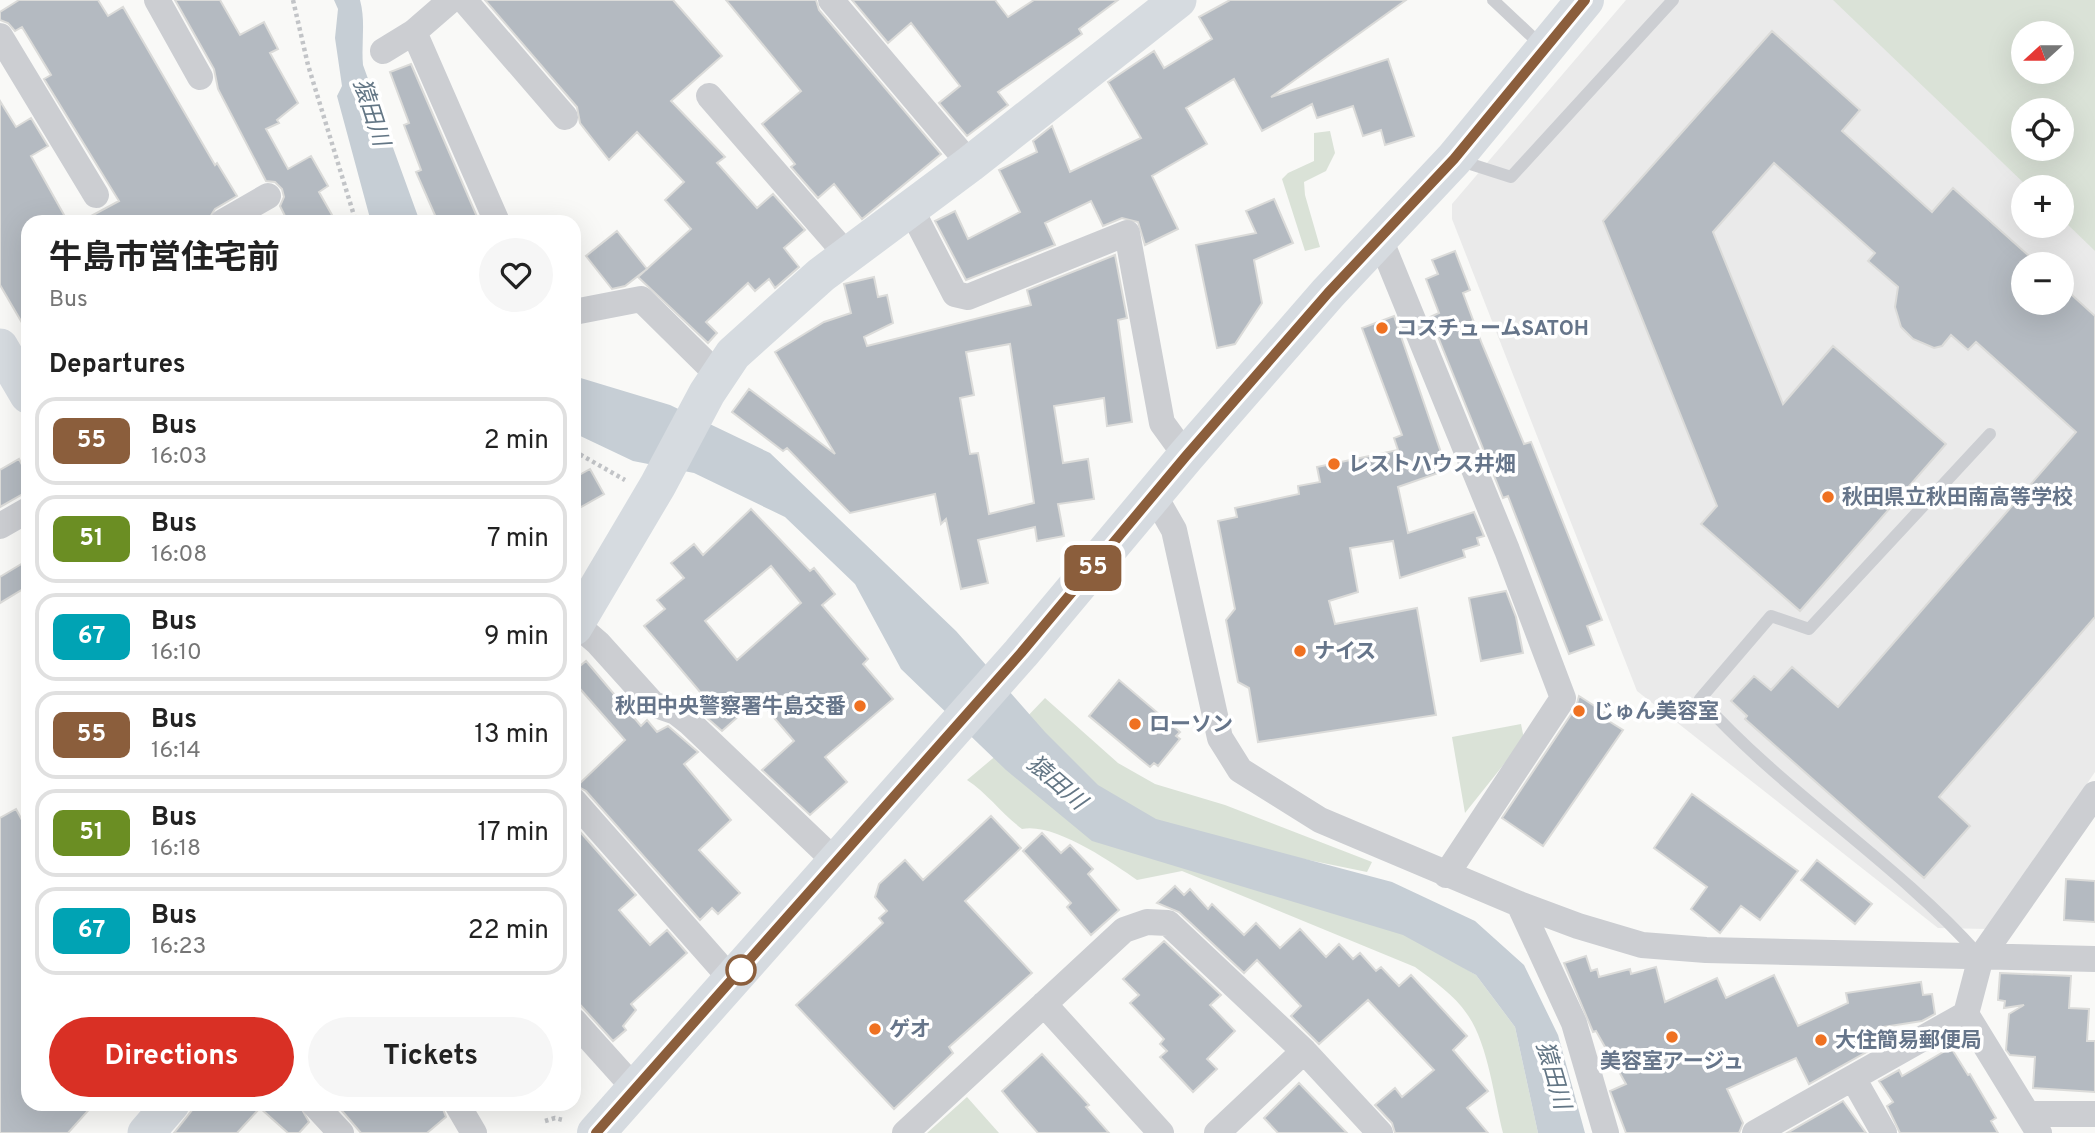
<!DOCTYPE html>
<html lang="en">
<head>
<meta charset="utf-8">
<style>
  :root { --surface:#fff; --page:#f6f6f6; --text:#222; --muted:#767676; --line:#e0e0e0; --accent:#d93025 }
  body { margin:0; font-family:Overpass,"Noto Sans JP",sans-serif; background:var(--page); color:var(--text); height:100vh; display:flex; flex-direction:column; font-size:26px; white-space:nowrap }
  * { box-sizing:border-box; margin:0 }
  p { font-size:23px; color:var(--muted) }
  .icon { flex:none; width:38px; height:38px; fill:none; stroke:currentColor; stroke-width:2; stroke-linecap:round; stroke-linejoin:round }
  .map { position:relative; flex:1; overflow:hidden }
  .panel { position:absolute; left:21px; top:215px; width:560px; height:896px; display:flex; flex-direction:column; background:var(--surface); border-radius:21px; box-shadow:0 7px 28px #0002 }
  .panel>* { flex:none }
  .badge { padding:0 14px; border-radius:10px; font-size:24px; line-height:46px }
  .needle { width:46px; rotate:249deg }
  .tools { position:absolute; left:2011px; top:21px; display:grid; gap:14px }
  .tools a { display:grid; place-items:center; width:63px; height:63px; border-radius:50%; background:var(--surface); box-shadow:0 7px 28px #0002; font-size:35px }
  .map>.badge { position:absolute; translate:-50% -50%; box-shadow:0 0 0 4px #fff }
  h2 { padding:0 28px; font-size:26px; line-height:63px }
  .round { display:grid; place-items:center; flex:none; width:74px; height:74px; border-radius:37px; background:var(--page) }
  .summary { display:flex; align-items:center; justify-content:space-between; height:119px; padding:0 28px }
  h1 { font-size:33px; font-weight:700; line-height:52px }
  .cta { display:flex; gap:14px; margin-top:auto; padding:14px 28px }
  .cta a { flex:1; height:80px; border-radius:42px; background:var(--accent); color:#fff; font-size:28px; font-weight:700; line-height:80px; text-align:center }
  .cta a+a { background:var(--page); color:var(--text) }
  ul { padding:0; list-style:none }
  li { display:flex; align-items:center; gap:21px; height:88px; margin:0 14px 10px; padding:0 14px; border:4px solid var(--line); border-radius:21px }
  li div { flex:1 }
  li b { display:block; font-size:26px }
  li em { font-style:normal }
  li .badge { min-width:77px; font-weight:700; text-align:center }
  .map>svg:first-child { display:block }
  .built { fill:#eaeaea; fill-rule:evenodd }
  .green { fill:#dae2d7; fill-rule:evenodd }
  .water { fill:#c6ced5 }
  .building { fill:#b4bac1; stroke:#dbdbd9; stroke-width:2; fill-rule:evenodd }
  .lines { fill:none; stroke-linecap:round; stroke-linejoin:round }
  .path { stroke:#c2c4c7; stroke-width:4.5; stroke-dasharray:3.5 3.5; stroke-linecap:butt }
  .lane { stroke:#ccced2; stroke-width:12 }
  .street { stroke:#ccced2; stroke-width:26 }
  .secondary { stroke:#d6dbe0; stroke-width:37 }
  .highway { stroke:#d6dbe0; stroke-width:38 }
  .line-casing { stroke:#fff; stroke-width:16 }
  .line { stroke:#8b5e3c; stroke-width:10 }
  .poi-dot { fill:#ef7121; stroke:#fff; stroke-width:2.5 }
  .stop-dot { fill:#fff; stroke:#8b5e3c; stroke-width:3.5 }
  .labels { text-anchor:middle; stroke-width:7; stroke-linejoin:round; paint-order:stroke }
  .poi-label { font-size:21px; font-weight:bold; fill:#66758a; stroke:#fff; text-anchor:start }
  .water-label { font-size:23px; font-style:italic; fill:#637685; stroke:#fff }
</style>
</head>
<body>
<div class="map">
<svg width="2095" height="1133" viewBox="0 0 2095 1133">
  <rect width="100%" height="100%" fill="#f9f9f7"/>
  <!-- built -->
  <path class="built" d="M1626,0H2095V772L1988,929L1938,928L1637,691L1452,219V204ZM2023,33H2062V72H2023ZM2023,110H2062V149H2023ZM2023,187H2062V226H2023ZM2023,264H2062V303H2023Z"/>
  <!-- green -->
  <path class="green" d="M1833,0H2095V251L2062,219V187H2028ZM2023,33H2062V72H2023ZM2023,110H2062V149H2023Z
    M1330,131L1335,153L1326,171L1304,182L1305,195L1320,247L1305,251L1282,179L1288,173L1314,161V133Z
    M1045,698L1118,763L1155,784L1225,805L1372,862L1367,872L1284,855L1127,814L1023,721Z
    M1521,724L1524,739L1465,813L1452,737Z
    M998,754L1382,918L1476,975L1515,1027L1538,1133H1503C1494,1098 1488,1043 1467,1014C1454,995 1434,981 1415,967L1182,871L1137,880C1112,862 1053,822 1022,829C1002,814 988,794 967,780Z
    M967,1097L999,1133H927Z"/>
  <!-- water -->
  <path class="water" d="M334,0H360C366,22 361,43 363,65L420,222H371L337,96L342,86L335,38L338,9Z
    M574,376L670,405L770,453L956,631L1045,732L1098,785L1156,819L1392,882L1475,921L1524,965L1558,1035L1585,1133H1538L1515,1027L1476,975L1403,935L1092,841L1006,770L901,669L855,584L785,517L694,473L633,461L574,433Z"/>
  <!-- building -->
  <path class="building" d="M19,0H98L108,16L123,7L215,165L217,163L237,196L215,209L207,222H80L119,201L44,79L51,75L22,27L15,31L8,23L0,20V12Z
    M175,0H220L240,35L264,22L278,49L270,53L298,103L277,120L279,123L266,129L288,169L311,156L328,186L319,192L336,222H288L280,206L284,197L282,189L275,182L266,181L218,89L214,69Z
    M485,0H673L722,56L671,101L725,157L717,163L757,208L773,194L805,230L784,248L799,267L775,288L769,279L755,291L748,283L706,322L717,333L708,343L638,277L691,229L665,200L684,182L637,132L609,160L580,123L577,107Z
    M726,0H816L819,10L941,154L862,219L834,184L818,198L791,167L795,164L762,124L801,91Z
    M852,0H995L1008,17L1034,0H1118L1079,29L1082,34L998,92L1008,105L967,136L939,103L960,86L911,23L888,43Z
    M1230,0H1406L1271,97L1388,59L1414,136L1385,145L1381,130L1363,136L1353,106L1317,118L1312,104L1262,131L1234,79L1186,108L1207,144L1152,176L1178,229L1145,245L1138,222L1122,218L1103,226L1091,201L1045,223L1055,245L966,280L935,221L955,211L968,239L1020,212L999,170L1037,152L1033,141L1052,126L1070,172L1141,138L1108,82L1154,51L1164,68L1212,39L1199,17Z
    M1772,31L1860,110L1842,131L1932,212L1953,188L2038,264H2023V303H2062V286L2095,316V617L1939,797L1970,826L1924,878L1745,719L1747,716L1731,701L1754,676L1771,690L1792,667L1838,707L2076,432L1976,342L1968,350L1951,335L1942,346L1934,348L1913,339L1901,327L1895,307L1898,287L1868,261L1875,253L1774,163L1713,232L1783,404L1833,346L1946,444L1800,611L1701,524L1717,506L1603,221Z
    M411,64L478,219L471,222H438L416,172L421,170L404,125L409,123L390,72Z
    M0,101L16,127L31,118L48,146L31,156L68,222H28V333L0,285Z
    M1274,199L1293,243L1254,260L1262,303L1235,344L1217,348L1196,245L1256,233L1246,211Z
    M617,231L647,269L625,286L612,289L586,256Z
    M1455,251L1470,290L1463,293L1482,344L1524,444L1531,442L1602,620L1587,626L1594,645L1569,654L1508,496L1503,498L1430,317L1439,313L1426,279L1438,274L1432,260Z
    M1115,255L1127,318L1118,320L1132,422L1107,426L1104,398L1054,406L1063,463L1088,459L1094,499L1058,504L1064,536L1037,541L1035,527L978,540L988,583L961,589L946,519L941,524L935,494L850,513L787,448L783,451L732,412L749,389L835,454L775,352L824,322L851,313L844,284L874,277L878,297L887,295L893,323L864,337L867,346L1031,305L1027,290ZM1010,344L1034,503L989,514L978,453L970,454L960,398L974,395L966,352Z
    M1394,316L1447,470L1398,487L1408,533L1474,512L1484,536L1477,538L1479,545L1463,550L1465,557L1400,578L1393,541L1350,548L1358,592L1329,601L1335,624L1417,608L1436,715L1258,742L1249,688L1238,682L1226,620L1235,609L1218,521L1237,517L1235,508L1299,494L1298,486L1320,482L1317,467L1398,450L1394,438L1402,435L1362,328Z
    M19,459L28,476V491L0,507V470Z
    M590,469L604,494L574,511V478Z
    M751,509L810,571L814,568L835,594L822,605L868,659L863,664L893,699L825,757L847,782L810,815L762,770L794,741L758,699L722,731L690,703L701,693L644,626L665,609L657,600L684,578L671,563L694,544L703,555ZM771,566L801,603L737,660L705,621Z
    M28,560V586L0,603V577Z
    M1506,591L1516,617L1523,653L1481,661L1469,598Z
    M586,661L641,726L647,720L657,732L668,726L698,752L684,764L731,820L699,850L740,893L718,914L712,908L700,920L586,791L577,786L625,740L574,682V671Z
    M1119,680L1180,732L1176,736L1180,739L1158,766L1154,763L1150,767L1089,716Z
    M1579,696L1610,716L1607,720L1623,730L1543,846L1502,818L1576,707Z
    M1692,794L1798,871L1760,920L1741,906L1720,933L1691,909L1707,887L1654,848Z
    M16,809L28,831V1104H94L68,1133H0V818Z
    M991,816L1021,848L965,901L1032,973L949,1047L953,1053L894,1109L796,1005L883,923L879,918L887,911L875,897L879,884L905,860L923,880Z
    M574,825L636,895L619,910L650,945L667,930L687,953L631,1004L636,1010L623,1026L626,1030L613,1041L574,998Z
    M1042,833L1061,853L1070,845L1093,869L1088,874L1119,910L1091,935L1067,907L1071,903L1023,851Z
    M1817,860L1872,904L1855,924L1801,880Z
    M2066,879L2095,881V922L2064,920Z
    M1175,886L1184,895L1190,889L1208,909L1212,904L1244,935L1256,923L1280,948L1300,929L1326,957L1339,944L1353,959L1360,953L1376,971L1381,967L1399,986L1411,975L1467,1036L1453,1050L1488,1091L1467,1108L1488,1133H1395L1392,1123L1375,1105L1395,1088L1402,1097L1434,1070L1368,1000L1319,1044L1291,1016L1301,1006L1257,960L1244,973L1179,912L1157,903Z
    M1164,941L1221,995L1210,1005L1235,1031L1207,1059L1217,1069L1193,1092L1160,1057L1167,1051L1160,1044L1164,1039L1130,1003L1139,995L1123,979Z
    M1586,956L1591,971L1597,969L1599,977L1630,969L1631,974L1656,967L1665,1002L1717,978L1726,998L1774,975L1798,1026L1848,1003L1846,993L1921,982L1923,995L1932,994L1935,1014L1922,1021L1883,1027L1888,1040L1809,1084L1796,1058L1727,1089L1743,1123L1739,1133H1626L1610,1091L1626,1084L1596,1031L1593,1032L1564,963Z
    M2000,973L2071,976L2069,1008L2089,1009L2087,1041H2095V1092L2033,1088L2035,1057L2010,1055L2006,1050L2009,1014L2024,1005L2004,1008L2005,1001L1998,1000Z
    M1945,1051H1953L1968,1075L1970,1074L1996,1118L1991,1121L1998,1133H1900L1887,1106L1893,1102L1879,1081L1899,1070L1902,1076Z
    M1042,1054L1089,1105L1086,1107L1109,1133H1038L1016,1108L1002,1091Z
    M1299,1083L1347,1133H1278L1264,1118Z
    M1843,1101L1866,1133H1787Z
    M197,1104H299L309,1122L299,1133H288L260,1108L237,1133H174Z
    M336,1104H441L446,1117L427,1133H361Z"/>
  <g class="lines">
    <!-- path -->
    <path class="path" d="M293,0L308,65L356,222
      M574,451L625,480
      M545,1121L555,1118L563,1120"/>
    <!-- lane -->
    <path class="lane" d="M1493,0L1542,46
      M1458,160L1511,177L1673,0
      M1978,954C1894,860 1784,793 1700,699L1771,616L1809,629L1990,434"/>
    <!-- street -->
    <path class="street" d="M157,0L200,77
      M464,0L565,117
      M831,0L970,164
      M414,32L497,222
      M0,36L96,195
      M383,51L414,32L451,0
      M709,96L847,255
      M911,209L955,294L968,297L1127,233L1162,423L1186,456
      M223,222L268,196
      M1380,239L1507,550L1563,698L1446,875
      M574,312L641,299L719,376
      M1154,495L1174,530L1220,738L1240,770L1320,820L1519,904L1578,926L1642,945L1706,950L2095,959
      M0,526L28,510
      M576,624L598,643L653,704L676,712L690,723L836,862
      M574,801L732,980
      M1519,904L1574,1023L1606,1133
      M1044,1004L1161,1133
      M574,1021L636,1090
      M1853,1078L1884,1133
      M314,1104L341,1133
      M457,1104L474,1133
      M2028,1114H2095
      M905,1133L1124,930L1147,922L1168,923L1304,1051L1380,1133
      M1217,1133L1304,1051
      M1755,1133L1966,1014
      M2039,1133L1966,1014L1981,957L2095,794"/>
    <!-- secondary -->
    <path class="secondary" d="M0,347L28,395
      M574,627L658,485L707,393L733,354L821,275L970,164L1178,0
      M146,1133L171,1104"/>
    <!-- highway -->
    <path class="highway" d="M596,1133L1021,653L1186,456L1328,293L1454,159L1585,0"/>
  </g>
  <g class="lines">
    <!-- line casing -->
    <g class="line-casing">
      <path id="line" d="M596,1133L1021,653L1186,456L1328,293L1454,159L1585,0"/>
    </g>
    <!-- line -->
    <use href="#line" class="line"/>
  </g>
  <!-- markers -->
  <g class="poi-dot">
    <circle cx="1382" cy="328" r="7"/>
    <circle cx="1334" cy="464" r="7"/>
    <circle cx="1828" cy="497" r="7"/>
    <circle cx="1300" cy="651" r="7"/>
    <circle cx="860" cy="706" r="7"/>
    <circle cx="1579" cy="711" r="7"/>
    <circle cx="1135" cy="724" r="7"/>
    <circle cx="875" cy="1029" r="7"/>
    <circle cx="1672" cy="1037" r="7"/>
    <circle cx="1821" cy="1040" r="7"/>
  </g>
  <circle class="stop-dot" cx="741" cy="970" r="14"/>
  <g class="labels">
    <!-- poi labels -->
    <g class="poi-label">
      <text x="1396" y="335">コスチュームSATOH</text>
      <text x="1348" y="471">レストハウス井畑</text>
      <text x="1842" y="504">秋田県立秋田南高等学校</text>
      <text x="1314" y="658">ナイス</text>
      <text x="846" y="713" text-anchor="end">秋田中央警察署牛島交番</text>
      <text x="1593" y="718">じゅん美容室</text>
      <text x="1149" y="731">ローソン</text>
      <text x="889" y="1036">ゲオ</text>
      <text x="1835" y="1047">大住簡易郵便局</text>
      <text x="1672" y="1068" text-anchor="middle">美容室アージュ</text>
    </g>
    <!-- water labels -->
    <g class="water-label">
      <text transform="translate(372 112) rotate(72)" y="8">猿田川</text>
      <text transform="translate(1057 782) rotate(41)" y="8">猿田川</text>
      <text transform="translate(1554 1075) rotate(74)" y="8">猿田川</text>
    </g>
  </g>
</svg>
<div class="tools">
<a><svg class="needle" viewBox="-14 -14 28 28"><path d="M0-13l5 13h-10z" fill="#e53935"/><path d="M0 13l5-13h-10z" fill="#767676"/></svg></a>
<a><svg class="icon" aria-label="locate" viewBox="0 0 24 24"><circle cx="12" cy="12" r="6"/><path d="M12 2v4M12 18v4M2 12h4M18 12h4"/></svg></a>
<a>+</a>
<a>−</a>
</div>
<b class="badge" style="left:1093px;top:568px;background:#8b5e3c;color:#fff">55</b>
<section class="panel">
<div class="summary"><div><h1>牛島市営住宅前</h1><p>Bus</p></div><a class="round"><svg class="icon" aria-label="heart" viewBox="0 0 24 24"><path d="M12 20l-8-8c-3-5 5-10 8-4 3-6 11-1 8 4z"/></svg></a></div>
<h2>Departures</h2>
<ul>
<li><span class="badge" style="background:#8b5e3c;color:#fff">55</span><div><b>Bus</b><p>16:03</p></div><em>2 min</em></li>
<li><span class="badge" style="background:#6b8e23;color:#fff">51</span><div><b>Bus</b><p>16:08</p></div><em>7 min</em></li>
<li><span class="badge" style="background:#00a3b4;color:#fff">67</span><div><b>Bus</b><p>16:10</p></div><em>9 min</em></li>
<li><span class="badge" style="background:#8b5e3c;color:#fff">55</span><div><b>Bus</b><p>16:14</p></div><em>13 min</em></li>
<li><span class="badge" style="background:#6b8e23;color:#fff">51</span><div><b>Bus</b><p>16:18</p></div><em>17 min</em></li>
<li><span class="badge" style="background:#00a3b4;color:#fff">67</span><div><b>Bus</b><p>16:23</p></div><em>22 min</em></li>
</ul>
<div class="cta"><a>Directions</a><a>Tickets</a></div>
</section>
</div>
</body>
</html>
